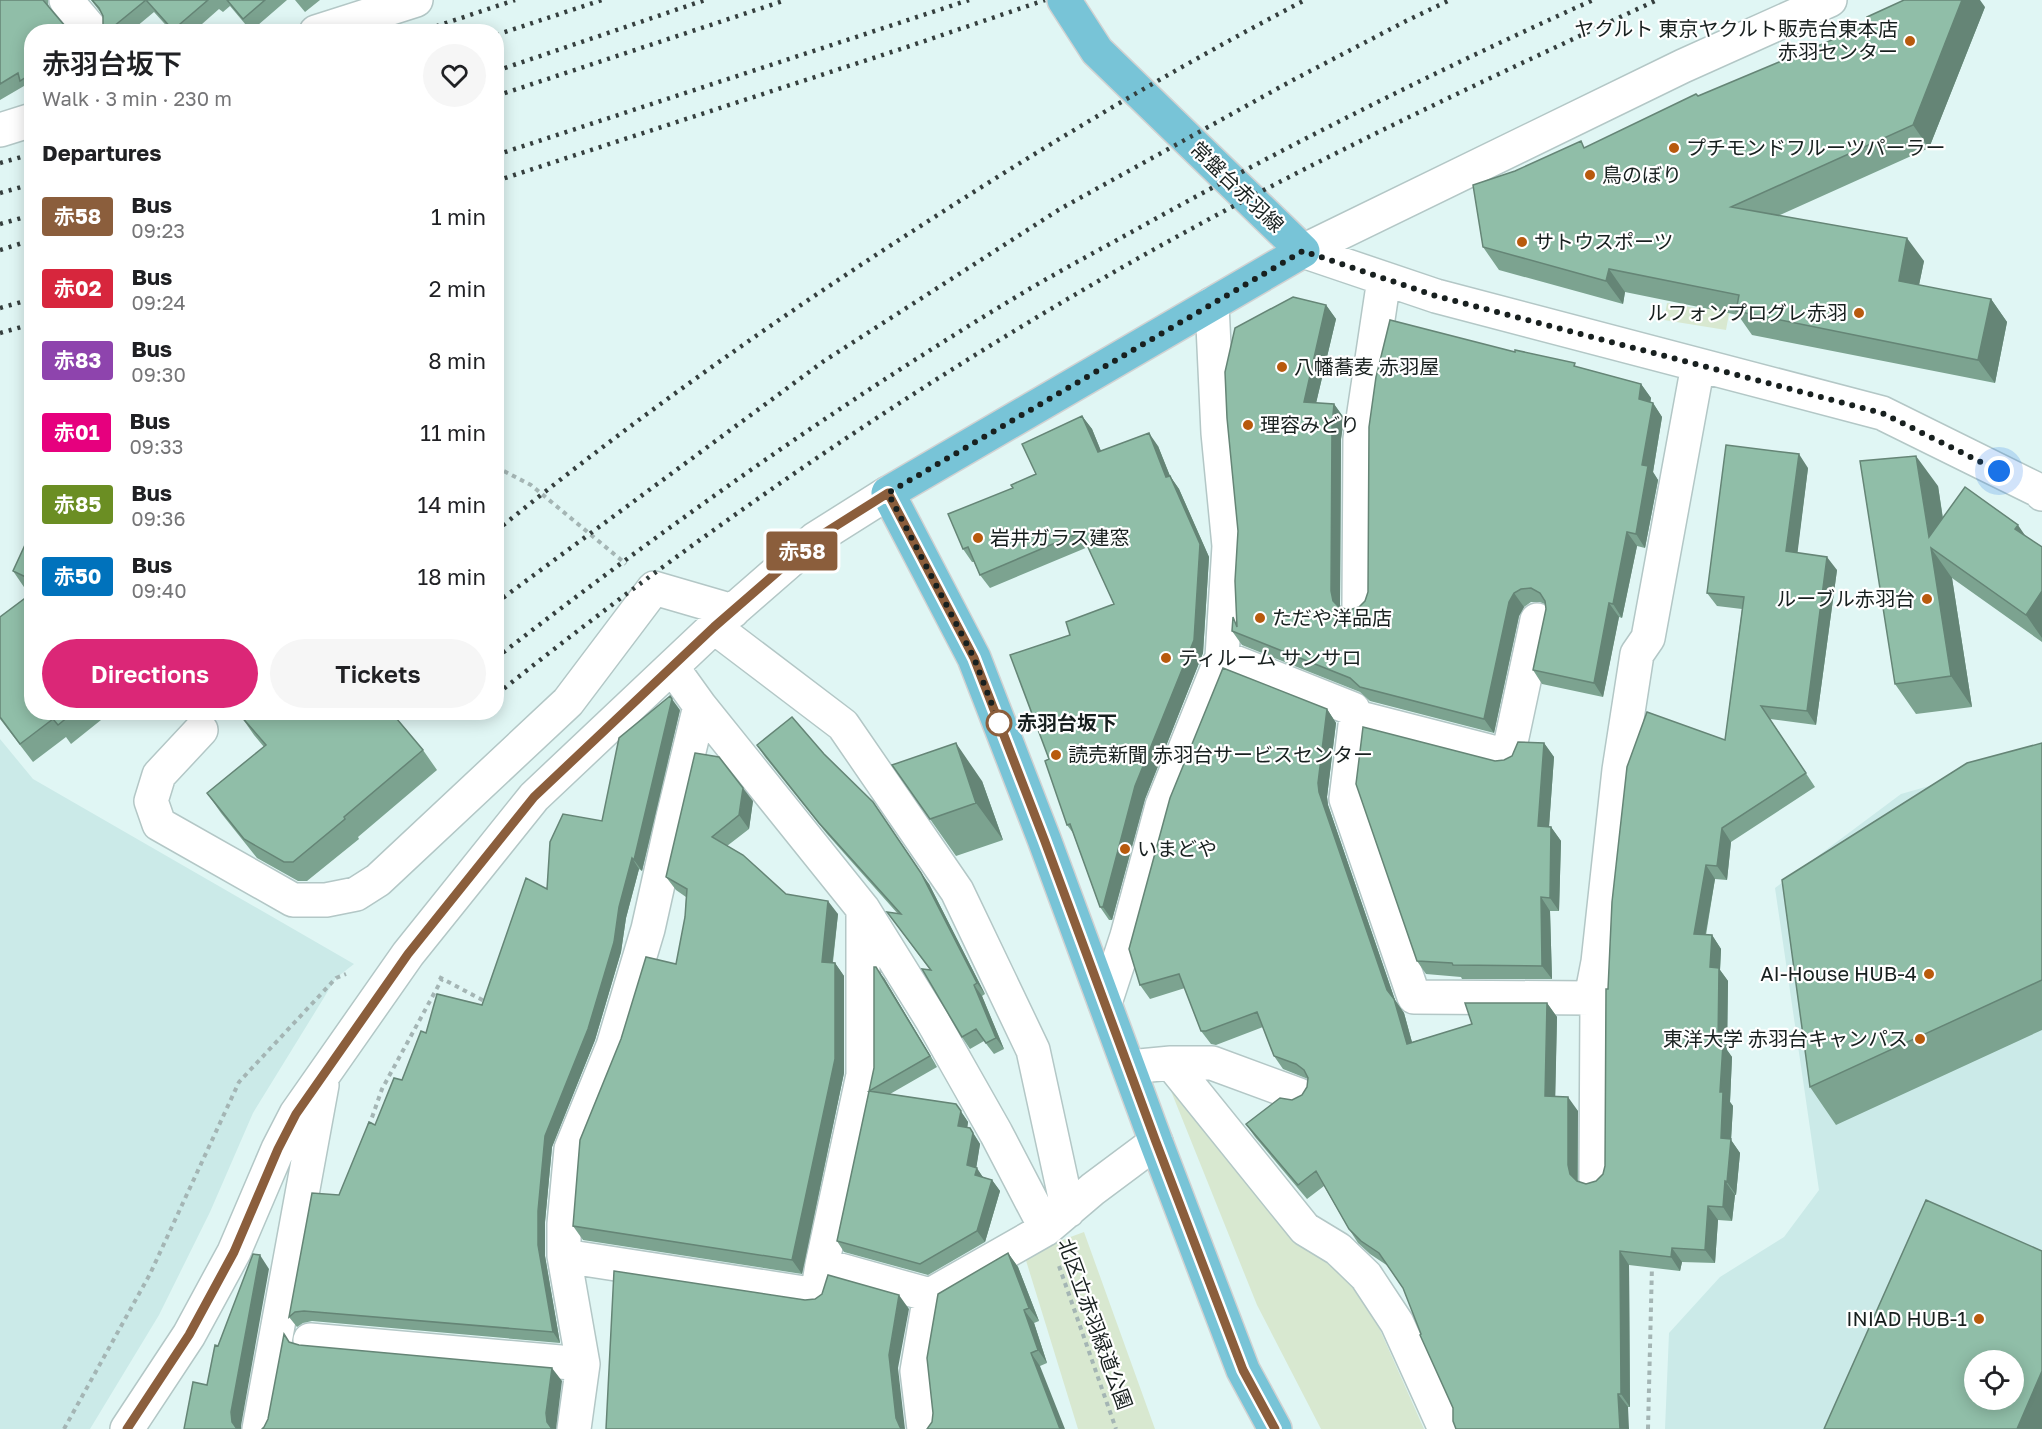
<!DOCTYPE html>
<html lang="en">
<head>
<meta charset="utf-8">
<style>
  :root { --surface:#fff; --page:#f6f6f6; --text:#202124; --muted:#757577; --accent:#db2777 }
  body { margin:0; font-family:"Golos Text","Noto Sans JP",sans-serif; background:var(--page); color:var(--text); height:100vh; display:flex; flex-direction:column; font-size:22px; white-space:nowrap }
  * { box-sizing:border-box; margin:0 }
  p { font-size:20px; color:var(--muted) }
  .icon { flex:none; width:33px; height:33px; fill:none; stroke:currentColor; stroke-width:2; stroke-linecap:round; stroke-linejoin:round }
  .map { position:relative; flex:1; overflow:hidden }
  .panel { position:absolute; left:24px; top:24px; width:480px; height:696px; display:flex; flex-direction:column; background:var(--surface); border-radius:24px; box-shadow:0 3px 15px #0003 }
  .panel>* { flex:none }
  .badge { padding:0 12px; border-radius:4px; font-size:21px; line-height:39px }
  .fabs { position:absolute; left:1964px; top:1350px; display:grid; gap:12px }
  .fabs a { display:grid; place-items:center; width:60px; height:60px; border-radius:50%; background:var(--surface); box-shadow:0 3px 15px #0003; font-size:30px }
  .you { position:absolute; width:30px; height:30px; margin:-15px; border:4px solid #fff; border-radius:50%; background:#1a73e8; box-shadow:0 0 0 9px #1a73e833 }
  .map>.badge { position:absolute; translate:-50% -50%; box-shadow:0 0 0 3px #fff }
  h2 { padding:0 18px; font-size:22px; line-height:54px }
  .round { display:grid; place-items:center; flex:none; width:63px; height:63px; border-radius:32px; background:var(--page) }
  .summary { display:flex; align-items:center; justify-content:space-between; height:102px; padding:0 18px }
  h1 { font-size:28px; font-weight:600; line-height:45px }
  .primary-button { display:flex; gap:12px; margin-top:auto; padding:12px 18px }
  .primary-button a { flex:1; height:69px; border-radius:36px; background:var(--accent); color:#fff; font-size:24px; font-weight:600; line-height:69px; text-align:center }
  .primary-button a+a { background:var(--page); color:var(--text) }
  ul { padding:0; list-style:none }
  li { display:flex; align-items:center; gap:18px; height:72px; padding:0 18px }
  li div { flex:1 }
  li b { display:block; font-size:22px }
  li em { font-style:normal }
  li .badge { min-width:66px; font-weight:700; text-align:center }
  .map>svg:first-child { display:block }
  .built { fill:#cbeae8; fill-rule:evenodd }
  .green { fill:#d8e8d0 }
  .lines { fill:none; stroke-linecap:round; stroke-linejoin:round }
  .minor-casing { stroke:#b3c7c6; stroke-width:36 }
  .major-casing { stroke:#d1d2d2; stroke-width:36 }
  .path { stroke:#a4b5b4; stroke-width:4; stroke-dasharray:4.5 4.5; stroke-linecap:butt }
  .minor { stroke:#fff; stroke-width:33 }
  .major { stroke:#78c4d7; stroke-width:33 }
  .rail { stroke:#353f3e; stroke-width:4.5; stroke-dasharray:3 6; stroke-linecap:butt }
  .wall { fill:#7ca390 }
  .shaded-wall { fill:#658576 }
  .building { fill:#90bea8; stroke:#658576; stroke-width:1.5; fill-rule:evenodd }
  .line-casing { stroke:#fff; stroke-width:14 }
  .line { stroke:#8b5e3c; stroke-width:9 }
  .walk { stroke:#18201f; stroke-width:6; stroke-dasharray:0 10.8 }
  .poi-dot { fill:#b85a0d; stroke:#fff; stroke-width:2 }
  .stop-dot { fill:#fff; stroke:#8b5e3c; stroke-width:3 }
  .labels { text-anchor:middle; stroke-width:4.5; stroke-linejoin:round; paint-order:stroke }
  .poi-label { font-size:20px; fill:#18201f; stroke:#fff; text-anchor:start }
  .street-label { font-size:20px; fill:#18201f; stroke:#fff }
  .stop-label { font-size:20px; font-weight:bold; fill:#18201f; stroke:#fff; text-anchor:start }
</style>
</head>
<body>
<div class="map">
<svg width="2042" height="1429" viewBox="0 0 2042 1429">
  <rect width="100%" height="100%" fill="#e0f6f4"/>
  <!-- built -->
  <path class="built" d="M0,739L33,779L354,964L336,978L253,1113L210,1212L159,1315L90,1429H0Z
    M2042,752V1429H1665L1669,1333L1720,1277L1784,1237L1819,1190L1775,888L1901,794L2027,758ZM1974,1360H2013V1400H1974Z"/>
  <!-- green -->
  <path class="green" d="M1744,233L1726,330L1664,320L1667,303L1707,310L1714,267Z
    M1167,1081L1357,1290L1377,1323L1424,1429H1321L1257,1305Z
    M1084,1232L1155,1429H1078L1024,1254Z"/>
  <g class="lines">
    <!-- minor casing -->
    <g class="minor-casing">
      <path id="minor" d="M66,0L93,32
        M316,32L416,0
        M0,130L32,120
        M1303,251L1436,296L1882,413L2038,490L2042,494
        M1303,251L1683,66L1830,0
        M1359,605L1360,439L1384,279
        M714,627L843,725L957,891L1033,1050L1068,1211
        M1222,657L1353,709L1356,717L1508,756L1537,620
        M672,667L700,706L863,909L932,1020L996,1133L1046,1229
        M1356,717L1346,799L1414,997L1591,998
        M201,730L159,775L151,801L159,824L293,900H326L356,894L378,880L568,702L654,588L733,611
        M1105,1003L1127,936L1162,806L1222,657L1229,546L1218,433L1212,304
        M1171,1063L1305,1229L1338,1249L1366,1276L1397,1323L1445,1429
        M1129,1067L1171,1063H1212L1299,1095
        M1596,1179L1597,1003L1591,998L1598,962L1619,770L1637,654L1648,638L1698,365
        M564,1256L817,1295L822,1265L930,1295
        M822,1265L863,1075V909
        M310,1340L583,1364
        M127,1429L189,1335L234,1252L278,1149L296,1114L408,954L534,797L714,627L815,539L888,493
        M259,1429L322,1085
        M574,1429L583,1364L564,1256V1224L571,1149L613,1046L648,929L673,817L700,706
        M924,1429L917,1371L930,1295L1046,1229L1093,1189L1156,1142"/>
    </g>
    <!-- major casing -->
    <g class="major-casing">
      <path id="major" d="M1064,0L1097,51L1303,251L888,493L974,658L1044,839L1156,1142L1243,1370L1275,1429"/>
    </g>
    <!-- path -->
    <path class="path" d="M496,467L531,485L626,564
      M439,977L488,1003
      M369,1126L382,1089L442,979
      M1059,1266L1116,1429
      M64,1429L150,1274L239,1082L336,978L346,974
      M1648,1429L1652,1265"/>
    <!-- minor -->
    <use href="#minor" class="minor"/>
    <!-- major -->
    <use href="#major" class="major"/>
    <!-- rail -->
    <path class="rail" d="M419,32L515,0
      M496,35L602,0
      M496,71L705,0
      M496,96L786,0
      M496,155L969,0
      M0,163L32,154
      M496,181L907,47L1045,0
      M0,193L32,184
      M0,224L32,215
      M0,250L32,240
      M0,308L32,299
      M0,333L32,324
      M496,531C631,421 773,321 919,227C1044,146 1173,69 1305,0
      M496,603L824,361L1060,209L1293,80L1406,21L1450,0
      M496,658C668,525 845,399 1031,288C1072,264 1114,242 1155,219C1298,140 1444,67 1593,0
      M497,694C694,537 902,393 1121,268C1294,169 1476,84 1657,0"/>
  </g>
  <!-- wall -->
  <path class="wall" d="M0,0H48V4L49,7L32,32V91L28,93L24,86L0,100Z
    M91,0H287L251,31L230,6L223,12L219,9L193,32H172L154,12L130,32H107L103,25V16L101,13Z
    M295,0H320L305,12Z
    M1985,7L1929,148L1780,215L1924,261L1919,285L1991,299L2007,322L1995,383L1752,335L1738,315L1625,292L1623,304L1499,270L1483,247L1698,96Z
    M1326,305L1336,319L1316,403L1334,404L1344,418L1341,439L1340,605L1341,607L1349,610L1359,607L1578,367L1641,384L1651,398L1650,402L1653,403L1662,417L1653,472L1658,480L1645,548L1637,546L1622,618L1619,617L1603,697L1542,684L1533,670L1546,609L1545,604L1540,602H1531L1524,607L1519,616L1494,733L1370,701L1360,692L1242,645L1232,631L1237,623L1238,531Z
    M1082,416L1092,429L1101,451L1158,446L1170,476L1179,489L1209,557L1203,653L1145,799L1112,920H1109L1100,907L1073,833L1067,825L1049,759L1070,635L1114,604L1088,547L990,588L980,575L974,562H972L963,549L1013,488L1036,474Z
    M1808,468L1797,553L1837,570L1816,725L1770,719L1815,787L1731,842L1727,880L1715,879L1706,935H1712L1721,949L1720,970L1728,981L1727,1050L1732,1057L1730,1102L1733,1106L1731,1140L1740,1153L1736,1195H1735L1732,1221L1718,1220L1715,1263L1682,1262L1680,1271L1629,1265L1630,1407L1453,1408L1421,1334L1403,1288L1388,1266L1370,1254L1358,1243L1349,1229L1324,1186L1307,1199L1255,1137L1246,1124L1302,1095L1307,1087L1308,1079L1283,1069L1274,1056L1263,1027L1216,1045L1211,1044L1201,1031L1185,988L1150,999L1140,985L1327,709L1336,723L1327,797L1328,805L1395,1000L1404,1013L1412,1042L1547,1003L1557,1017L1555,1096L1578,1111V1182L1586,1184L1596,1181L1603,1174L1605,1166L1608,989L1725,740L1742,609L1717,606L1707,593Z
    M1938,486L1943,518L2025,536L2042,547V642L1952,578L1972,707L1916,714L1895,684Z
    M32,535V593L26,590L13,571Z
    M0,617L32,712H111L71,744L66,737L33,762L0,719Z
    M680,710L642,871L639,869L626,918L621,952L595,1040L552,1147L545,1222V1256L560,1343L312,1321L303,1323L297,1327L289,1317L339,1195L375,1125L402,1080L426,1033L482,1005L547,889L602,821Z
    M240,715L423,750L437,770L358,837L359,839L307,881H298L257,858L221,813L207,793L264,747L254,735Z
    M1544,743L1554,757L1549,827H1551L1561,841L1559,911H1550L1552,979H1462L1461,977L1426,974L1417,961L1495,761L1504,760Z
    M2042,743V1030L1836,1125L1810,1087Z
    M757,745L929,884L985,994L982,996L1004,1049L994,1054L984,1041L970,1049L962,1037L930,970L887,912L898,914L827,834L765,757Z
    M892,765L982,781L1003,840L956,856Z
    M753,801L749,829L727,846L786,894L838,914L833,962L835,963L844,976V1073L802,1274L583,1240L573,1226L676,964L685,917L686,897L676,890L666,877Z
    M884,978L937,1067L890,1094L956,1104L968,1122L967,1128H970L980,1144L976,1168L983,1177L992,1180L1000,1191L985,1242L928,1275L844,1252L837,1241L874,1068Z
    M1008,1253L1018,1267L1039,1321L1034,1323L1047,1363L1040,1366L932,1422Z"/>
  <!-- shaded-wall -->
  <path class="shaded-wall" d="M1962,0H1980L1985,7L1929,148L1913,125Z
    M1907,238L1924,261L1915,304L1899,281Z
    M1609,269L1625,292L1623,304L1606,281Z
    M1991,299L2007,322L1995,383L1978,360Z
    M1326,305L1336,319L1313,416L1304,402Z
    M1641,384L1651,398L1649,413L1639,399Z
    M1653,403L1662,417L1653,472L1658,480L1645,548L1636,534L1642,465Z
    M1334,404L1344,418L1341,439L1340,605L1343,615L1333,601L1331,591L1332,425Z
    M1082,416L1092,429L1107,466L1098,452Z
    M1149,433L1158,446L1170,476L1179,489L1209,557L1203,653L1145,799L1112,920L1103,907L1166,477Z
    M1799,454L1808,468L1796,565L1786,551Z
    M1916,456L1938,486L1949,561L1929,537Z
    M2018,525L2039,556L2015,529Z
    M1627,532L1637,546L1622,618L1613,604Z
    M1931,548L1952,578L1972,707L1951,676Z
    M1827,557L1837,570L1816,725L1807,711Z
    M2042,591V638L2026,615Z
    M1514,593L1524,607L1519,616L1494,733L1484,719L1509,602Z
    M1609,603L1619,617L1603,697L1594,683Z
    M672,699L680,710L642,871L634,860Z
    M1327,709L1336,723L1327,797L1328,805L1395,1000L1404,1013L1416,1057L1407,1044L1387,990L1319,792L1318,783Z
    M956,743L982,781L1003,840L976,803Z
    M1544,743L1554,757L1548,840L1538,826Z
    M743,788L753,801L749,829L739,815Z
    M873,802L929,884L985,994L977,983Z
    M1551,827L1561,841L1559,911L1550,898Z
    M1722,828L1731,842L1727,880L1717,866Z
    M632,858L639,869L626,918L621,952L595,1040L552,1147L545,1222V1256L560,1343L553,1332L538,1245V1211L545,1136Z
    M1706,865L1715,879L1703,948L1694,934Z
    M1541,897L1550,911L1552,979L1542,966Z
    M828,901L838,914L831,975L822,962Z
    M1712,935L1721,949L1720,970L1728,981L1727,1050L1732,1057L1730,1102L1733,1106L1731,1140L1740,1153L1736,1195L1727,1182L1721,1138L1720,1092L1718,1043L1710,967Z
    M835,963L844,976V1073L802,1274L792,1260Z
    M876,967L884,978L937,1067L930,1056Z
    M974,985L982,996L1004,1049L996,1038Z
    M1547,1003L1557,1017L1555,1109L1545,1096Z
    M1568,1097L1578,1111L1577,1179L1579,1188L1570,1174L1568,1165Z
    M956,1104L968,1122L966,1137L958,1126Z
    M970,1128L980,1144L975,1176L967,1165Z
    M977,1168L984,1179L975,1175Z
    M992,1180L1000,1191L985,1242L977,1231Z
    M1725,1181L1735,1195L1732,1221L1723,1207Z
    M1708,1206L1718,1220L1715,1263L1705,1250Z
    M1672,1248L1682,1262L1680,1271L1671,1257Z
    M1620,1251L1629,1265L1630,1407L1621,1394Z
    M1008,1253L1018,1267L1039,1321L1029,1308Z
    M260,1255L269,1269L241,1426V1429H237L232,1422L231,1412Z
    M899,1295L909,1309L898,1368L905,1429H901L896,1418L889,1355Z
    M1024,1310L1034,1323L1047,1363L1038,1350Z
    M1031,1353L1040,1366L1065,1429H1060Z
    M552,1368L562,1381L556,1429H552L547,1422L546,1413Z
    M2042,1371V1429H2017Z
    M1618,1394L1628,1407L1629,1429H1620Z"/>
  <!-- building -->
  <path class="building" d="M0,0H43L70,32H32V73L20,81L18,73L0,84Z
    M92,0H208L173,30L146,0L108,31L103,25V16L99,8Z
    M227,0H265L243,19Z
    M1904,0H1962L1913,125L1731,207L1907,238L1899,281L1991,299L1978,360L1736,311L1739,295L1609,269L1606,281L1483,247L1473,185L1515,171L1581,141L1584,148L1696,94L1698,96L1870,24L1867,17Z
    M1293,297L1326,305L1304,402L1334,404L1332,425L1331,591L1333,601L1339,607L1349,610L1359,607L1365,601L1368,592L1369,427L1376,377L1390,320L1515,352V350L1575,363L1574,366L1641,384L1639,399L1653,403L1642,465L1648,466L1636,534L1627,532L1613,604L1609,603L1594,683L1533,670L1546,609L1545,601L1540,593L1531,588L1521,589L1514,593L1509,602L1484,719L1360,687L1350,678L1232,631L1233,617L1237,627L1235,581L1238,531L1227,418L1225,372L1235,328Z
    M1082,416L1098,452L1149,433L1166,477L1170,476L1200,544L1194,640L1135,786L1103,907H1100L1070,824L1067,825L1045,761L1049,759L1010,655L1070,635L1066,622L1114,604L1081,532L980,575L968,547L963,549L948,514L1013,488L1011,485L1036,474L1022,444Z
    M1726,445L1799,454L1786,551L1827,557L1807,711L1761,706L1806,773L1722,828L1717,866L1706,865L1694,934L1712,935L1710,967L1719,968L1718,1043L1723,1044L1720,1092H1723L1721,1138L1731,1139L1727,1182L1725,1181L1723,1207L1708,1206L1705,1250L1672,1248L1671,1257L1620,1251L1621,1394H1618L1620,1429H1456L1453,1421V1408L1420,1335L1421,1334L1403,1288L1379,1253L1361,1241L1349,1229L1316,1171L1298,1185L1246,1124L1280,1098L1292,1100L1302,1095L1307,1087L1308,1078L1304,1070L1296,1064L1274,1056L1257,1012L1206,1031H1201L1179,974L1140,985L1129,949L1170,798L1223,668L1327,709L1318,783L1319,792L1387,990L1394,999L1407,1044L1472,1024L1465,1003H1547L1545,1096L1568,1097V1165L1570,1174L1577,1181L1586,1184L1596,1181L1603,1174L1605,1166L1606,989H1608L1612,902L1627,767L1647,712L1725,740L1744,597L1707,593Z
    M1916,456L1929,537L1965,487L2018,525L2015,529L2042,547V591L2026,615L1931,548L1951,676L1895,684L1860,461Z
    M30,534L32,535V580L13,571Z
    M32,593V712H74L58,725L53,719L20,744L0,717V617Z
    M670,696L672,699L634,860L632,858L619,907L614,942L588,1029L545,1136L538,1211V1245L553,1332L304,1311L295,1312L289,1317L312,1193L339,1195L369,1122L375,1125L394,1078L402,1080L421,1031L426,1033L437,994L482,1005L526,878L547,889L550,842L563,814L602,821L619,738Z
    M244,712H391L423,750L344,817L345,819L293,862H284L244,839L207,793L266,745L240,715Z
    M792,717L824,754L873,802L921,873L977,983L974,985L996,1038L986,1043L976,1029L962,1037L922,969L931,970L887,912L901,914L819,823L757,745Z
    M1363,727L1495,761L1504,760L1512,756L1518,742L1544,743L1538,826L1551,827L1550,898L1541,897L1542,966L1453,965L1452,963L1417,961L1356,784Z
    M956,743L976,803L930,819L892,765Z
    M2042,743V980L1810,1087L1782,880L1967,763Z
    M695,753L719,757L743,788L739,815L712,837L743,855L786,894L828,901L822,962L835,963V1059L792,1260L573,1226L580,1140L621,1039L646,957L676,964L685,917L687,889L666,877Z
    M874,967H876L930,1056L869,1091L956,1104L961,1111L958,1126L970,1128L973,1133L967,1165L977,1168L975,1175L992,1180L977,1231L920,1264L837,1241L874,1068Z
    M1926,1200L2042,1251V1371L2017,1429H1824ZM1974,1360H2013V1400H1974Z
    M1008,1253L1029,1308L1024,1310L1038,1350L1031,1353L1060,1429H927L932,1422L933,1413L927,1358L938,1294Z
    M253,1254L260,1255L231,1412L232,1422L237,1429H184L193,1382L207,1385L215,1345L218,1346Z
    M614,1271L805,1300L815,1299L822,1294L828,1275L899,1295L889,1355L896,1418L900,1427L902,1429H606Z
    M284,1334L289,1342L299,1345L552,1368L546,1413L547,1422L552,1429H262L264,1427L268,1419Z"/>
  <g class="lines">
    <!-- line casing -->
    <g class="line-casing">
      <path id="line" d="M127,1429L189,1335L234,1252L278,1149L296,1114L408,954L534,797L714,627L815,539L888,493L974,658L1044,839L1156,1142L1243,1370L1275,1429"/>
    </g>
    <!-- line -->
    <use href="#line" class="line"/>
    <!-- walk -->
    <path class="walk" d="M999,723L974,658L888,493L1303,251L1436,296L1882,413L1999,471"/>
  </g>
  <!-- markers -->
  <g class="poi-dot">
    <circle cx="1910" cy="41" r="6"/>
    <circle cx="1674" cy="148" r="6"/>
    <circle cx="1590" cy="175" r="6"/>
    <circle cx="1522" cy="242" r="6"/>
    <circle cx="1859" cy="313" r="6"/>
    <circle cx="1282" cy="367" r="6"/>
    <circle cx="1248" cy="425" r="6"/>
    <circle cx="978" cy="538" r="6"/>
    <circle cx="1927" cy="599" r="6"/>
    <circle cx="1260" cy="618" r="6"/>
    <circle cx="1166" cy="658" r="6"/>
    <circle cx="1056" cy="755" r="6"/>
    <circle cx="1125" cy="849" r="6"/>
    <circle cx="1929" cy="974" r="6"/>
    <circle cx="1920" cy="1039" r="6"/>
    <circle cx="1979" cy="1319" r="6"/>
  </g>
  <circle class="stop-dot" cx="999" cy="723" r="12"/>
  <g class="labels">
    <!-- poi labels -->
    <g class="poi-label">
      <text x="1898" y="36" text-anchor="end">ヤクルト 東京ヤクルト販売台東本店<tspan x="1898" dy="23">赤羽センター</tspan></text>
      <text x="1686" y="155">プチモンドフルーツパーラー</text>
      <text x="1602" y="182">鳥のぼり</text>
      <text x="1534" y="249">サトウスポーツ</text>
      <text x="1847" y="320" text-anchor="end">ルフォンプログレ赤羽</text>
      <text x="1294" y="374">八幡蕎麦 赤羽屋</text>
      <text x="1260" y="432">理容みどり</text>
      <text x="990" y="545">岩井ガラス建窓</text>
      <text x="1915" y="606" text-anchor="end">ルーブル赤羽台</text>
      <text x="1272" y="625">ただや洋品店</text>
      <text x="1178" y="665">ティルーム サンサロ</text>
      <text x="1068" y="762">読売新聞 赤羽台サービスセンター</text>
      <text x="1137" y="856">いまどや</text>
      <text x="1917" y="981" text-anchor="end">AI-House HUB-4</text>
      <text x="1908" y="1046" text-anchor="end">東洋大学 赤羽台キャンパス</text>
      <text x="1967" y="1326" text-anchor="end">INIAD HUB-1</text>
    </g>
    <!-- street labels -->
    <g class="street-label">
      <text transform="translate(1237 187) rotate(44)" y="7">常盤台赤羽線</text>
      <text transform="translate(1095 1324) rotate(70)" y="7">北区立赤羽緑道公園</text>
    </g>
    <!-- stop labels -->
    <g class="stop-label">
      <text x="1017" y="730">赤羽台坂下</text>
    </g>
  </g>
</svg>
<div class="fabs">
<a><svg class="icon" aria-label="locate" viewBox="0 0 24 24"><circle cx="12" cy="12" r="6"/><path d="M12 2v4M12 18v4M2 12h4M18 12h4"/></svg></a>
</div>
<div class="you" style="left:1999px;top:471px"></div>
<b class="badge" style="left:802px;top:551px;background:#8b5e3c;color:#fff">赤58</b>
<section class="panel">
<div class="summary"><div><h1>赤羽台坂下</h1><p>Walk · 3 min · 230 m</p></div><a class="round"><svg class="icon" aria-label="heart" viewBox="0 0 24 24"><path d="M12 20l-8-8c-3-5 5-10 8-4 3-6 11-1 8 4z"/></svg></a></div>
<h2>Departures</h2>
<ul>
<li><span class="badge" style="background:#8b5e3c;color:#fff">赤58</span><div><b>Bus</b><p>09:23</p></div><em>1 min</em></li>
<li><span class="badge" style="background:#d7263d;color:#fff">赤02</span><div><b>Bus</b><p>09:24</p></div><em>2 min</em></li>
<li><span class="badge" style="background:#8e44ad;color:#fff">赤83</span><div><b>Bus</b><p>09:30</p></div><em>8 min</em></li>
<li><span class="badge" style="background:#e6007e;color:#fff">赤01</span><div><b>Bus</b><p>09:33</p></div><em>11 min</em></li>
<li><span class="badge" style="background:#6b8e23;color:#fff">赤85</span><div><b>Bus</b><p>09:36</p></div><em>14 min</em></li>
<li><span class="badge" style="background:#0072bc;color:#fff">赤50</span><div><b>Bus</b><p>09:40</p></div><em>18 min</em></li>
</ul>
<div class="primary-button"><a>Directions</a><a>Tickets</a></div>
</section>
</div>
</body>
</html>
